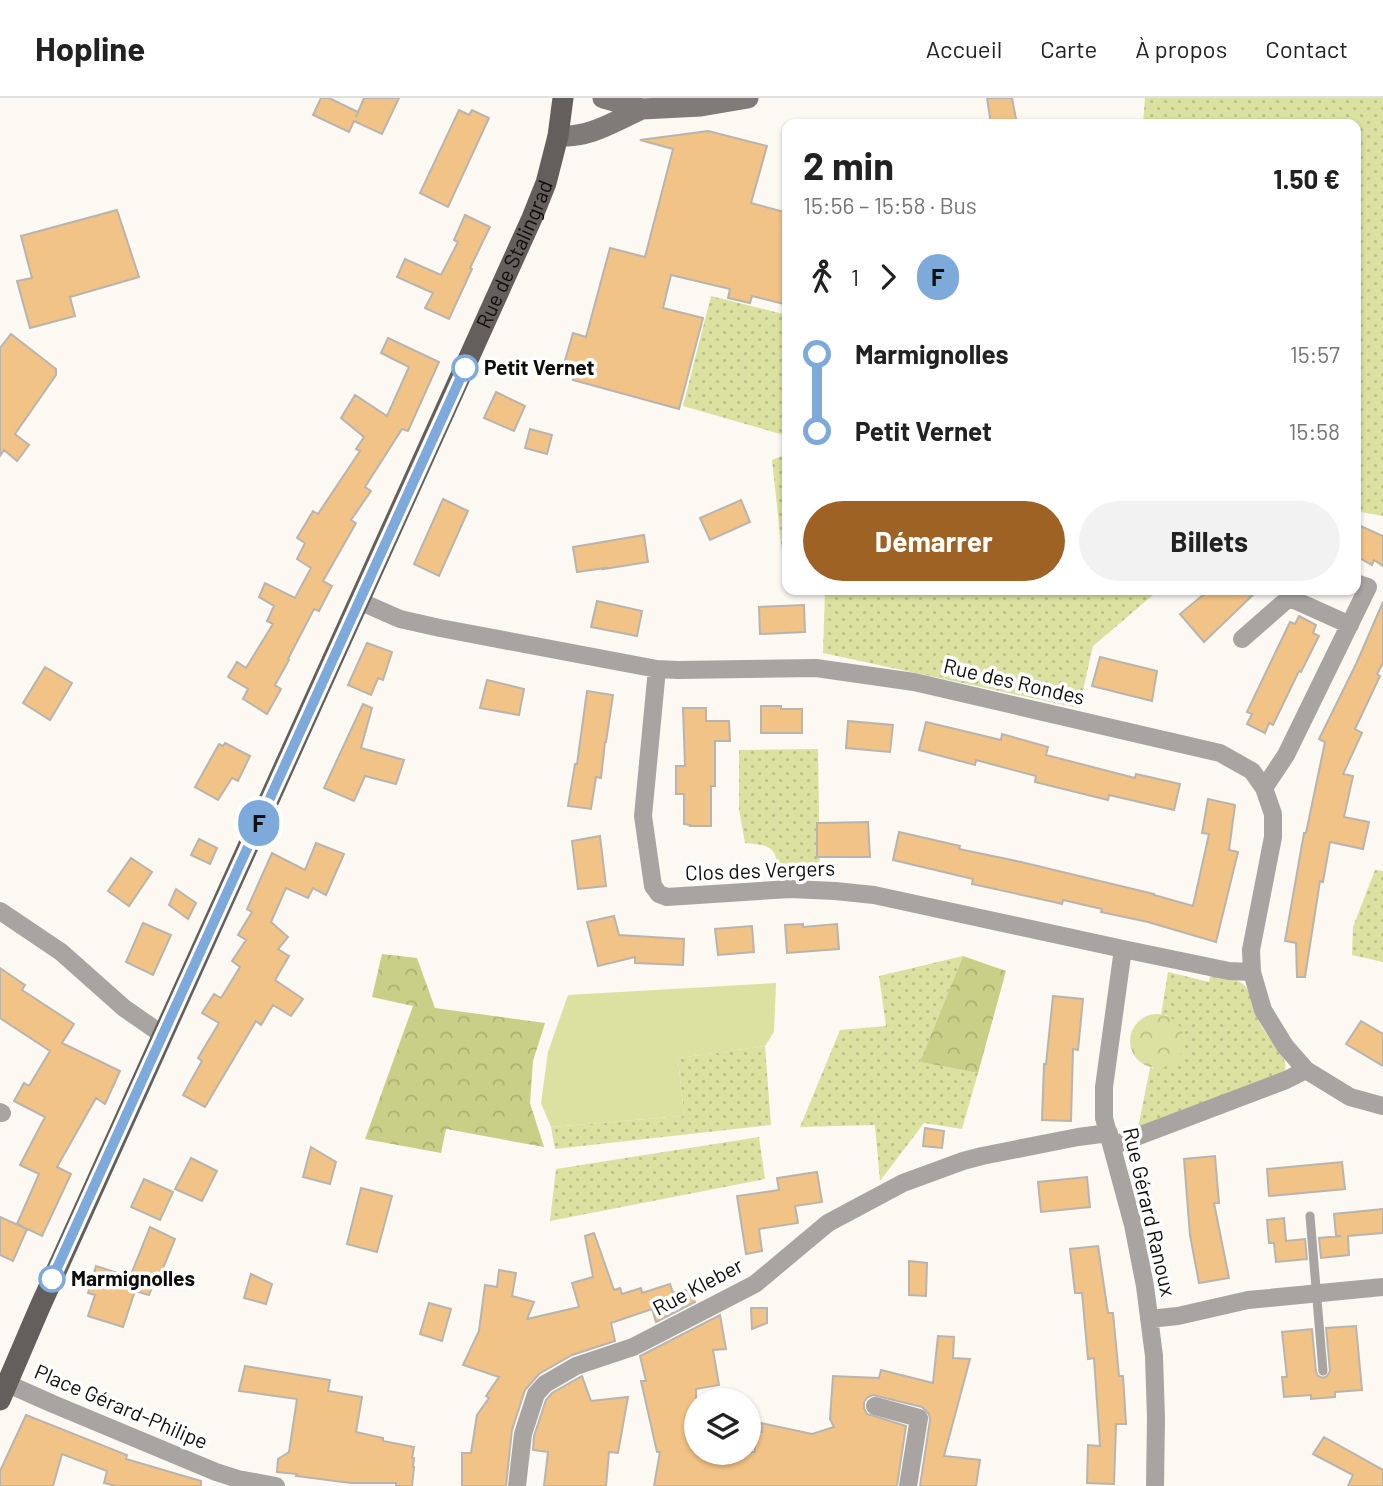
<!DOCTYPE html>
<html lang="fr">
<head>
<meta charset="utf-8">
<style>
  :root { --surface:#fff; --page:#f2f2f2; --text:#222; --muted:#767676; --line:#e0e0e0; --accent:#9f6225 }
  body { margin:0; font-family:Barlow,sans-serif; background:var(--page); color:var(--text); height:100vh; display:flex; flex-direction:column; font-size:26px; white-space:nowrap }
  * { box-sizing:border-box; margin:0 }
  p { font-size:23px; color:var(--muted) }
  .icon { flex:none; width:38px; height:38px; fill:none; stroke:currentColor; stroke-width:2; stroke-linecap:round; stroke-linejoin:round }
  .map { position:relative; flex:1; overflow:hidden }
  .panel { position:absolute; left:782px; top:21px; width:579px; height:476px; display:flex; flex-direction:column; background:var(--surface); border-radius:14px; box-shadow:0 2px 5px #0004 }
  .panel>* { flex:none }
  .badge { padding:0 14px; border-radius:23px; font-size:24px; line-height:46px }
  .fabs { position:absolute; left:684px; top:1290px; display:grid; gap:14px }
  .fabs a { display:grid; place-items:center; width:77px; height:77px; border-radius:50%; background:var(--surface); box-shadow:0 2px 5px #0004; font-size:35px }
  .map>.badge { position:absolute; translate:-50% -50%; box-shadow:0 0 0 4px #fff }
  .legs { display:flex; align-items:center; gap:10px; height:77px; padding:0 21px; font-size:23px }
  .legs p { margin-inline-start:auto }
  .headline { display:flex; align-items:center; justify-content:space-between; height:119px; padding:0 21px }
  h1 { font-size:38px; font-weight:700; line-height:52px }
  .cta { display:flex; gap:14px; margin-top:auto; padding:14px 21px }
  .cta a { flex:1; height:80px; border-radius:42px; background:var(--accent); color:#fff; font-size:28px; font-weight:700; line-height:80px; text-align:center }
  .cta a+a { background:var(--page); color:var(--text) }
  ul { padding:0 21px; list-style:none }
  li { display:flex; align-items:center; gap:24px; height:77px; font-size:26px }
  li i { display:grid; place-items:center; width:10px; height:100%; margin:0 9px; background:currentColor }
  li i::after { content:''; width:18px; height:18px; margin:-9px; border:5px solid; border-radius:50%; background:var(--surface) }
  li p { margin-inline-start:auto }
  li:first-child i { background:linear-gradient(#0000 50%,currentColor 0) }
  li:last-child i { background:linear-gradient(currentColor 50%,#0000 0) }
  header { display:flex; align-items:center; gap:42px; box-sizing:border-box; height:98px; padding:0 35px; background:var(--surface); border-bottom:2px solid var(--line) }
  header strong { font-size:33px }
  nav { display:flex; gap:38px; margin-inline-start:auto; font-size:24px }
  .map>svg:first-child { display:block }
  .grass { fill:url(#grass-dots) }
  .forest { fill:url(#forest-crowns) }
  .park { fill:url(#park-crowns) }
  .garden { fill:#dbe1a0 }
  .building { fill:#f2c386; stroke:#b9b4ae; stroke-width:2 }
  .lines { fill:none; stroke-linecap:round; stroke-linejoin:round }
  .service { stroke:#a7a4a2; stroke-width:9 }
  .minor { stroke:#a7a4a2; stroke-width:18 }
  .secondary { stroke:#807b79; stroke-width:21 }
  .primary { stroke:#645f5c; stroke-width:21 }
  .line-1-casing { stroke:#fff; stroke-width:16 }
  .line-1 { stroke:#7da9db; stroke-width:10 }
  .stop-1-dot { fill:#fff; stroke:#7da9db; stroke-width:3.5 }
  .labels { text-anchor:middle; stroke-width:7; stroke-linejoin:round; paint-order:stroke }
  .street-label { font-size:21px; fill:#100e0c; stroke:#fff }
  .stop-label { font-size:21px; font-weight:bold; fill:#100e0c; stroke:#fff; text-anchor:start }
</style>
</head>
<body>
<header>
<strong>Hopline</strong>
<nav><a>Accueil</a><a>Carte</a><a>À propos</a><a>Contact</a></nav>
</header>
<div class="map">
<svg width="1383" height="1388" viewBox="0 0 1383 1388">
  <defs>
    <pattern id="grass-dots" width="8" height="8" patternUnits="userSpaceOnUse" patternTransform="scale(1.75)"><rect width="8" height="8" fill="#dbe1a0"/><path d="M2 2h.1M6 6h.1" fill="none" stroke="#bbc089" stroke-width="1.8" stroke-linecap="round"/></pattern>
    <pattern id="forest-crowns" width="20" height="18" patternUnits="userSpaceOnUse" patternTransform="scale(1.75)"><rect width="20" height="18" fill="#c9cf86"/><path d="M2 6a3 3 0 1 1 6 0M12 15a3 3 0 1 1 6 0" fill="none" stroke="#acb172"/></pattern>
    <pattern id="park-crowns" width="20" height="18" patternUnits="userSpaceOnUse" patternTransform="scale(1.75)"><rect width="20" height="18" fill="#dbe1a0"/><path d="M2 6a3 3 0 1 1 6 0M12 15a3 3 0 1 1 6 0" fill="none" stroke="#bbc089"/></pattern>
  </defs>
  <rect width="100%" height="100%" fill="#fcf8f2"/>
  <!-- grass -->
  <path class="grass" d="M1145,0H1383V418L1356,413V26H1143Z
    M711,198L787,217V338L683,308Z
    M787,356H788L787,464L783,463L772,362Z
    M825,492H1159L1093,548L1079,610L823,555Z
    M818,651L820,777L779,778C776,750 774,747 745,745L739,711V652Z
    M1375,772L1383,773V864L1352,857L1353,829Z
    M963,858L920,964L978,975L962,1031L924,1025L880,1083L875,1027L800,1029L840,932L886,928L879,878Z
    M1168,874L1209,884L1211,875C1222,878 1234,879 1243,886C1254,895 1254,915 1261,927C1267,940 1282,950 1285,965C1286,970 1285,971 1284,976L1138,1030L1150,970L1153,971L1167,917H1161Z
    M765,948L771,1027L555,1051L551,1029L684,1018L678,960Z
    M759,1039L765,1081L550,1123L556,1071Z"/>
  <!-- forest -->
  <path class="forest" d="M382,856L417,860L435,910L545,925L533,963L530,1005L544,1049L446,1031L441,1055L365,1041L413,908L372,899Z
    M963,858L1006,873L978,975L920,964Z"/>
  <!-- park -->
  <path class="park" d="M1130 943a27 27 0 1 1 54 0a27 27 0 1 1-54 0Z"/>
  <!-- garden -->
  <path class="garden" d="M776,885L774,934L765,948L678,960L684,1018L551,1029L541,1005L548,954L568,897Z"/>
  <!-- building -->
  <path class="building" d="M321,0H329L358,14L356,19L364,0H399L382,36L354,23L349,34L313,17Z
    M987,0H1012L1017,26H991Z
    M459,12L469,17L472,12L489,20L448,109L420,95Z
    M708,33L767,48L751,105L788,115V207L752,198L750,205L728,200L730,191L671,177L663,210L703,220L679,311L573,282L574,279L563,277L564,274L562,273L573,235L586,239L610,150L645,159L673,51L640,42Z
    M117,112L139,179L70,199L75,218L30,230L17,183L32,180L21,138Z
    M465,117L490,129L470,170L472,171L449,221L425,210L433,195L397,179L405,161L441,177L458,144L454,142Z
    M11,236L56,271V277L15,336L29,347L17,363L4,352L0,358V250Z
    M388,240L439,264L408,333L402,331L365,389L371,393L351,422L356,425L323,483L332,488L319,513L314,511L288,561L289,562L275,587L281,591L267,616L243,601L248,591L228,579L237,564L246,570L273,526L267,523L274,508L259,499L265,485L295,500L311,470L297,461L305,445L297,440L313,413L318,416L360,353L356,351L364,339L341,320L355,297L387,318L409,269L381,255Z
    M496,294L525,308L514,333L484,320Z
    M530,331L552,337L547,356L525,350Z
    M443,401L468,413L439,478L414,466Z
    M741,402L750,424L710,442L700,420Z
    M1356,426L1383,438V468L1374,462L1372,467L1356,458Z
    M644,437L648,464L604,471L605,470L577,474L573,449Z
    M1209,492H1258L1204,544L1180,516Z
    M597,503L642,513L637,538L591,529Z
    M1383,504V565L1377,576L1380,578L1355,631L1362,635L1343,676L1353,678L1344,719L1369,724L1363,751L1330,744L1323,784L1320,783L1305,879H1297L1296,845L1285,843L1304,735H1306L1325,644L1319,641L1357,564Z
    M804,507L805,534L760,536L759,509Z
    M1299,518L1316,527L1313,535L1319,538L1301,574L1299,573L1273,627L1269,625L1265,635L1247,626L1252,616L1247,614L1290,524L1295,526Z
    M367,545L392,554L383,582L378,580L371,597L348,587Z
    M1100,559L1157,573L1152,603L1092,588Z
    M45,569L72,585L50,622L23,605Z
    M487,582L524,591L519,617L480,610Z
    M587,593L613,597L606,644H605L601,680L596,679L591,711L568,708L575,666H577Z
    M363,606L372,610L361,650L404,662L396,686L365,678L354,703L324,690Z
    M761,608H781V611H802V635H761Z
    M683,610H706V623H729L730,643H715V688H711V728H690V727L684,726V696H676V668H685Z
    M848,623L893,627L890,654L846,650Z
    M926,624L1001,642L1002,636L1048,649L1046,657L1135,680L1136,676L1180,686L1174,712L1109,697L1108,702L1035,684L1036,678L976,662L975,667L919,652Z
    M225,645L250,658L238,683L232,680L218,702L195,689L219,646L223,648Z
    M1208,701L1235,707L1229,752L1238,754L1216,844L1148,824L1101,814L1102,811L1063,802L1062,806L1054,804L972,786L973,781L893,762L899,734L960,748L959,751L1021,764L1154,796V797L1193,808L1209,736L1202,735Z
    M868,724L870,759H817V725Z
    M600,738L606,788L578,791L572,743Z
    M199,741L217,750L210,766L191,757Z
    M316,745L344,756L326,797L313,790L308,800L286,790L271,824L288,839L278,851L289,858L275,882L303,901L291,918L273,907L261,927L256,923L205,1009L183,997L202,963L198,960L219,925L202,915L214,896L221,900L240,869L232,863L246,842L238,837L252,814L247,811L272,755L305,772Z
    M131,760L152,774L129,808L108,793Z
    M176,791L196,805L188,821L169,807Z
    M614,818L619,837L684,841L683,867L635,865V859L598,868L587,824Z
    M143,825L171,837L153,877L126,864Z
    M803,826V829L837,826L839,851L787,855L785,827Z
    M752,828L754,854L718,857L715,831Z
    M0,870L25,887L22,892L74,926L62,945L120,973L105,1006L96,1000L57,1069L71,1076L42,1138L17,1126L39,1076L20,1067L45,1019L14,1003L24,985L29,988L50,953L0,920Z
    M1053,898L1083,901L1078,952L1073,951L1071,1023L1042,1022L1044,966H1046Z
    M1361,923L1383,936V968L1346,946Z
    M925,1030L944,1033L942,1050L923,1048Z
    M311,1049L336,1064L330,1086L303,1079Z
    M1215,1058L1219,1105H1214L1229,1180L1199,1185L1190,1137L1184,1061Z
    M191,1060L217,1073L202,1103L175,1091Z
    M1342,1064L1345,1091L1269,1098L1267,1071Z
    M817,1074L822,1104L795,1108L798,1125L759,1131L762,1153L746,1156L737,1098L779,1092L777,1080Z
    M1087,1079L1090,1109L1041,1114L1038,1084Z
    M144,1081L173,1094L160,1122L131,1109Z
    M361,1090L392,1098L377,1154L347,1146Z
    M1383,1111V1135L1348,1138L1349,1157L1321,1160L1319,1140L1341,1138H1336L1334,1116Z
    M0,1119L27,1131L13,1163L0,1157Z
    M1284,1120L1286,1143L1305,1141L1307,1161L1276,1164L1274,1145H1269L1267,1122Z
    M150,1129L175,1141L157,1185L154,1184L149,1197L135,1193L123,1229L88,1218L95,1197L88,1195L96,1168L130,1179Z
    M594,1135L614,1192L620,1190L622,1196L641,1190L642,1195L670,1186L673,1195L690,1191L695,1204L656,1224L652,1211L611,1225L615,1243L572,1257L539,1276L525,1292L512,1332L506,1388H462V1355H471L477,1317L489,1300L486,1298L499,1279L463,1267L479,1233L485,1187L497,1189L499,1172L516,1175L512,1198L534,1204L527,1221L579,1209L572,1185L593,1179L585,1138Z
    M1098,1148L1108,1215H1113L1119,1278H1123L1126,1326H1116L1114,1386L1087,1385L1088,1347L1100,1348L1094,1260L1088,1261L1082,1195H1075L1070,1151Z
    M909,1163L927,1165L926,1198L909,1197Z
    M251,1176L272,1186L266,1206L244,1200Z
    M429,1205L451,1211L442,1243L420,1236Z
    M751,1210H767V1225L752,1231Z
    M720,1217L726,1251L713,1252L719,1287L696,1291V1354H755L754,1335L762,1334L761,1325L812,1336L834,1329L830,1321L833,1278L879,1280L881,1272L933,1285L938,1238L954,1239L953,1260L970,1261L944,1358L980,1362L976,1388H920L930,1322L929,1316L922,1309L873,1297L868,1299L864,1304V1310L867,1316L906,1328L897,1388H654L660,1354H657L641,1283H646L640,1258Z
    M1356,1228L1362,1292L1335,1294V1299L1311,1301V1297L1284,1299L1282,1279H1287L1282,1234L1312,1231L1316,1274L1318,1278L1323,1280L1327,1278L1330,1273L1326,1230Z
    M245,1268L330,1282L328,1293L362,1299L356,1334L383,1340V1343L414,1349L412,1360H414L413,1369H414L412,1388H396V1385H351L296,1378L297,1376L277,1374L278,1361L289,1354L297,1301L239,1293Z
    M582,1278L591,1303L628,1299L618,1355L609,1354L606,1388H544L548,1354L533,1352L534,1338L546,1302L552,1295Z
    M26,1317L127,1357L126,1361L201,1383V1388H116L104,1385L107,1373L62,1356L53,1388H0V1373Z
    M1324,1339L1383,1372V1388H1348L1353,1377L1313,1356Z"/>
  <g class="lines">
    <!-- service -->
    <path class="service" d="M1310,1118L1323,1273"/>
    <!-- minor -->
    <path class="minor" d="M1290,500L1350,527
      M359,503L400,521L440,530L657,571L678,572L816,570L914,584L1220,655L1252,673L1264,690L1273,716V739L1251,852L1252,874L1263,912L1285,948L1306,972L1350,999L1383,1008
      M1242,541L1298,492
      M657,571L643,718L653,788L659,796L667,799L790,791L835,793L874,797L1123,851L1229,873L1252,874
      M1264,690L1286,657L1368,489L1356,485
      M0,813L61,854L124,910L163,937
      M1123,851L1104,989V1020L1133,1127L1145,1188L1154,1258L1156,1320L1155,1388
      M0,1014L2,1015
      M1112,1048L1286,982L1306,972
      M1149,1221L1178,1218L1248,1202L1383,1189
      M8,1286L53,1306L216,1374L238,1381L276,1388
      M875,1308L919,1320L908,1388
      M517,1388L523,1336L536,1296L545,1286L576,1268L633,1249L755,1186L828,1125L903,1085L963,1063L982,1058L1078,1039L1109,1035"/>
    <!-- secondary -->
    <path class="secondary" d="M642,11L701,8L748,0
      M558,38C590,40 613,24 642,11L603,0"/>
    <!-- primary -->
    <path class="primary" id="s1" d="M0,1302L39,1211L532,120L546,85L558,38L563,0"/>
  </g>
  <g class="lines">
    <!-- line-1 casing -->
    <g class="line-1-casing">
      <path id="line-1" d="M52,1181L465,270"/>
    </g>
    <!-- line-1 -->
    <use href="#line-1" class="line-1"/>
  </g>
  <!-- markers -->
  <g class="stop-1-dot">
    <circle cx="465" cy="270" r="12"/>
    <circle cx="52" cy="1181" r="12"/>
  </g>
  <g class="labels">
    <!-- street labels -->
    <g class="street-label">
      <text dy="7" stroke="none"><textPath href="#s1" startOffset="1256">Rue de Stalingrad</textPath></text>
      <text transform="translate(1014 584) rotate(13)" y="7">Rue des Rondes</text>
      <text transform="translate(760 773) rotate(-2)" y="7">Clos des Vergers</text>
      <text transform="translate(1149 1114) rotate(77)" y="7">Rue Gérard Ranoux</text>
      <text transform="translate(698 1189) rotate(-28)" y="7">Rue Kleber</text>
      <text transform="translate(121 1309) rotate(23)" y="7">Place Gérard-Philipe</text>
    </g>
    <!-- stop labels -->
    <g class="stop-label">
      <text x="484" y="277">Petit Vernet</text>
      <text x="71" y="1188">Marmignolles</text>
    </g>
  </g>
</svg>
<div class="fabs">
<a><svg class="icon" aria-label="layers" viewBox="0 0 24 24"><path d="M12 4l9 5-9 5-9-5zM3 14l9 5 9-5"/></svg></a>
</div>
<b class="badge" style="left:259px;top:725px;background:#7da9db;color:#111">F</b>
<section class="panel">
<div class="headline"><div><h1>2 min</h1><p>15:56 – 15:58 · Bus</p></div><b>1.50 €</b></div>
<div class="legs"><svg class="icon" aria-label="walk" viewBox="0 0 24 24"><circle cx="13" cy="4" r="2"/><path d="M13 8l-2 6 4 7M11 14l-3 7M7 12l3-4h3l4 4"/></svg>1<svg class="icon" aria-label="forward" viewBox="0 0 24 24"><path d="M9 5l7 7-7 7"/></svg><b class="badge" style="background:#7da9db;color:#111">F</b></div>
<ul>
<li><i style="color:#7da9db"></i><b>Marmignolles</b><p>15:57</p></li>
<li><i style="color:#7da9db"></i><b>Petit Vernet</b><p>15:58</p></li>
</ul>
<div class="cta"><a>Démarrer</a><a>Billets</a></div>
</section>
</div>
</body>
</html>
